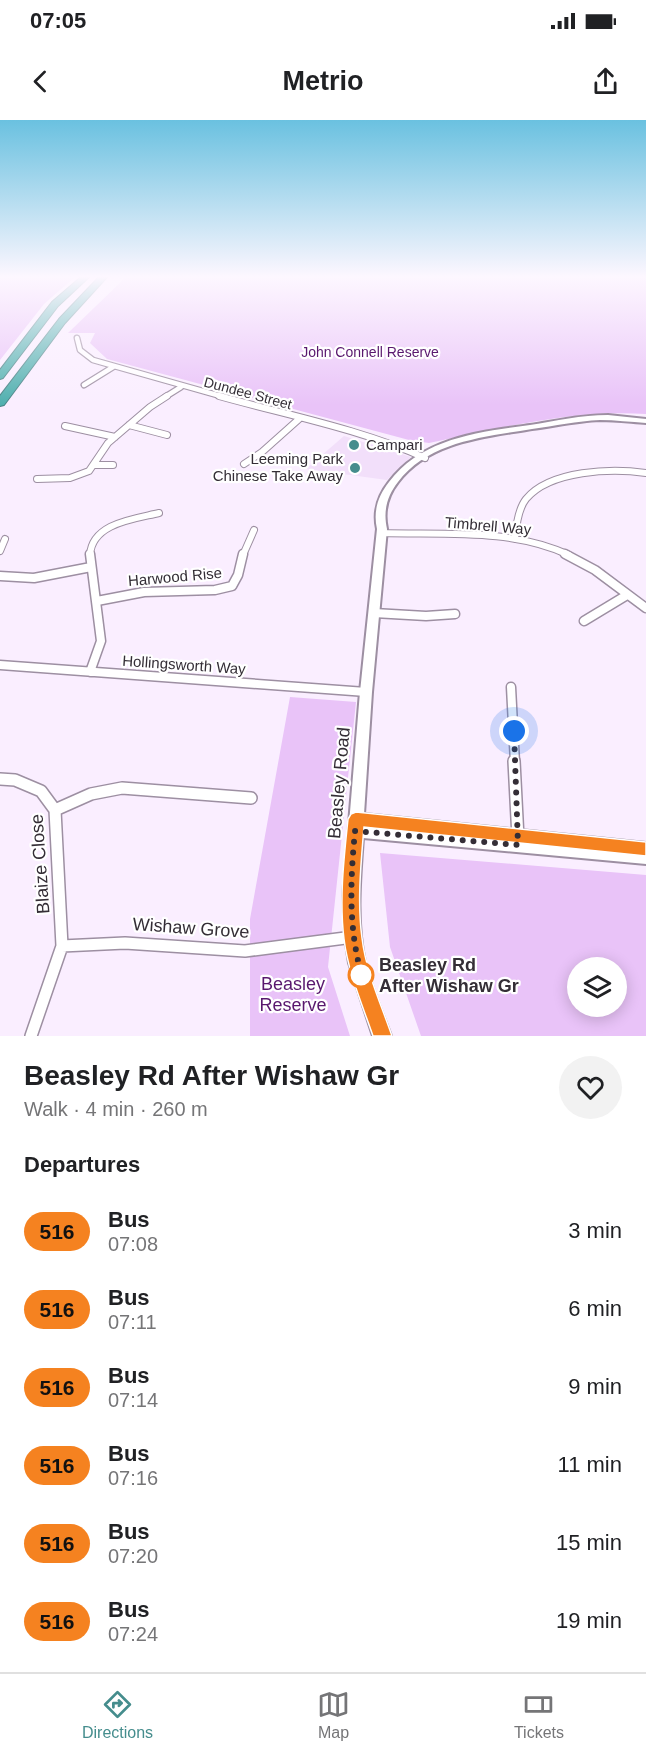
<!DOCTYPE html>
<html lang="en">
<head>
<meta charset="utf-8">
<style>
  :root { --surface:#fff; --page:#f2f2f2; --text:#202124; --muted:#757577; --line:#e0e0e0; --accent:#458d8d }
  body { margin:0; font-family:Helvetica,sans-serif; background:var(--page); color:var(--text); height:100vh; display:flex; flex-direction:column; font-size:22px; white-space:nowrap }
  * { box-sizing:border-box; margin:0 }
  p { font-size:20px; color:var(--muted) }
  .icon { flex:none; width:33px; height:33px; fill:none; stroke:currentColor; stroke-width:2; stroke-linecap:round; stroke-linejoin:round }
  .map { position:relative; height:916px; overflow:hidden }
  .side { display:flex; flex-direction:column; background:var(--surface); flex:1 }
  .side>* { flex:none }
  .badge { padding:0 12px; border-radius:20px; font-size:21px; line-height:39px }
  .tools { position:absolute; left:567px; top:837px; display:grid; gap:12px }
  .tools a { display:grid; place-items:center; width:60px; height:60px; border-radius:50%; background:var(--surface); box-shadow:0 3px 15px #0003; font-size:30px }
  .you { position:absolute; width:30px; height:30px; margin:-15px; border:4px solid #fff; border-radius:50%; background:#1a73e8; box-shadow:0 0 0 9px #1a73e833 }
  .map>.badge { position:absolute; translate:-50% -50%; box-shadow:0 0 0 3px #fff }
  h2 { padding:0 24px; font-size:22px; line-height:54px }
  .round { display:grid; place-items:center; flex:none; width:63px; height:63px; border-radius:32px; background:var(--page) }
  .headline { display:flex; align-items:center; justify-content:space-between; height:102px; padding:0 24px }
  h1 { font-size:28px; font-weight:700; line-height:45px }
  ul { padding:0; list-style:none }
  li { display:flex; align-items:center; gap:18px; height:78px; padding:0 24px }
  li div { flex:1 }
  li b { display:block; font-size:22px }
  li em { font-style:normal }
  li .badge { min-width:66px; font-weight:700; text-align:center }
  .status { display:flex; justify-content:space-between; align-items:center; height:42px; padding:0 30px; background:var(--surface); direction:ltr }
  .status svg { height:16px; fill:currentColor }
  header { display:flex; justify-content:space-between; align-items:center; height:78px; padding:0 24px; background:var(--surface); font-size:27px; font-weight:700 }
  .menu { display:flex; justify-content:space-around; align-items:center; height:84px; border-top:2px solid var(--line); background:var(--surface); font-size:16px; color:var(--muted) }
  .menu a { display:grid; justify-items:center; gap:3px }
  .menu .on { color:var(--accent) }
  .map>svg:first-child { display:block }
  .built { fill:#f2dffa }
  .green { fill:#e9c3f8; fill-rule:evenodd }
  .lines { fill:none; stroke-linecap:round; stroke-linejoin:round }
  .street-far3-casing { stroke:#9d8fa2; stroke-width:7 }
  .street-far2-casing { stroke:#9d8fa2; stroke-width:8 }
  .street-far1-casing { stroke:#9d8fa2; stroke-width:11 }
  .street-casing { stroke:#9d8fa2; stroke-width:14 }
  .secondary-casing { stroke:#9d8fa2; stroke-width:4 }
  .highway-casing { stroke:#468284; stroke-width:2 }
  .street-far3 { stroke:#fff; stroke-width:4.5 }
  .street-far2 { stroke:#fff; stroke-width:6 }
  .street-far1 { stroke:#fff; stroke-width:8 }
  .street { stroke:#fff; stroke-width:11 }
  .secondary { fill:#fff; fill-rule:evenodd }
  .highway { fill:#4fafae; fill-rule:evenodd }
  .line { fill:#f58220; stroke:#fff; stroke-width:1.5 }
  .walk { stroke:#342e36; stroke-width:6; stroke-dasharray:0 10.8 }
  .poi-dot { fill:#458d8d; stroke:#fff; stroke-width:2 }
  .stop-dot { fill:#fff; stroke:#f58220; stroke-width:3 }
  .labels { text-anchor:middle; stroke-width:4.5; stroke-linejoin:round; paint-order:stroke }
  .far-park-label { font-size:14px; fill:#59186e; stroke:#fff }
  .far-street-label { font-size:14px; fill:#342e36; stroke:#fff }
  .poi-label { font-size:15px; fill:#342e36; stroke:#fff; text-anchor:start }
  .street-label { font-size:15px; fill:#342e36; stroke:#fff }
  .near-street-label { font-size:18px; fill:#342e36; stroke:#fff }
  .near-stop-label { font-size:18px; font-weight:bold; fill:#342e36; stroke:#fff; text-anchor:start }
  .near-park-label { font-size:18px; fill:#59186e; stroke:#fff }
</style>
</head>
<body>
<div class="status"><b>07:05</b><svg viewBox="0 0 49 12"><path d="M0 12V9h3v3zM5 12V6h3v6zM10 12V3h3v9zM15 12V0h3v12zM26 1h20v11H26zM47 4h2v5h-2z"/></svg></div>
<header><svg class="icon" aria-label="back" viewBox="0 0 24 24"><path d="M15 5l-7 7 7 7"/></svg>Metrio<svg class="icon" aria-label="share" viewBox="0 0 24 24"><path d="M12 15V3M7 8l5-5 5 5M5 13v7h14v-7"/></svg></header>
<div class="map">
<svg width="646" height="916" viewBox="0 0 646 916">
  <rect width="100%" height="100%" fill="#faeeff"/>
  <!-- built -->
  <path class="built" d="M344,316L411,337L387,360L306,349Z"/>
  <!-- green -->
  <path class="green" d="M0,157H75L44,184L0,240Z
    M126,157H646V294C574,289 500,308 429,323L409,320L107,239L90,223L95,213H68Z
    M290,577L356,582L328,847L350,916H250V799Z
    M380,733L646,755V916H421L390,827ZM578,848H616V886H578Z"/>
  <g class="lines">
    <!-- street-far3 casing -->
    <g class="street-far3-casing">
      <path id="street-far3" d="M77,218L80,230L93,240L224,277
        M84,265L113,247
        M165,277L181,267"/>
    </g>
    <!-- street-far2 casing -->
    <g class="street-far2-casing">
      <path id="street-far2" d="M219,276C287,295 360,309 425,338
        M129,305L167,315
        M65,306L115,317
        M244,344L262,332L299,299
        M94,345H113
        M37,359L70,358L89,351L108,323L150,287L167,276
        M381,413C443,415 511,408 569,435
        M515,419C516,406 518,389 526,379C550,350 612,348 646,353
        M0,431L5,419
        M90,435C92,403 134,399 159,393
        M243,435L254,410"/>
    </g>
    <!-- street-far1 casing -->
    <g class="street-far1-casing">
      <path id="street-far1" d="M90,434L101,521L90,552
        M565,434L595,450L646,488
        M0,456L34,458L91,447
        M97,481L144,472L215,470L232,466L238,455L243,434
        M374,493L426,496L455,494
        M584,501L627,475
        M0,545L366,572
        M511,567L515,643"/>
    </g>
    <!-- street casing -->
    <g class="street-casing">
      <path id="street" d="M514,641L518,718
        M0,659L15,660L41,671L55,690L62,826L31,916
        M55,690L91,674L122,668L251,678
        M62,826L125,823L245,831L353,817"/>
    </g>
    <!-- secondary casing -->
    <g class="secondary-casing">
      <path id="secondary" d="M608,295L646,299V303C631,302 615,300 600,300C577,301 555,306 532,309C485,317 429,321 398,362C387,376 383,391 387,409L372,572L364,694L646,723V744L363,718C360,759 356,801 365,842C371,867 382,892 391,916H373L349,843L345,817L343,776L360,572L377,409C373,391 378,376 389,362C422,318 479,312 530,305C556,301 581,295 608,295Z"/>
    </g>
    <!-- highway casing -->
    <g class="highway-casing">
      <path id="highway" d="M81,157H89L58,186L3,258L0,259V250L52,182Z
        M99,157H107L65,203L4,285L0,286V276L59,199Z"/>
    </g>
    <!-- street-far3 -->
    <use href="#street-far3" class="street-far3"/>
    <!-- street-far2 -->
    <use href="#street-far2" class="street-far2"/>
    <!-- street-far1 -->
    <use href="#street-far1" class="street-far1"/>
    <!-- street -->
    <use href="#street" class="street"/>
    <!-- secondary -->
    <use href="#secondary" class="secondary"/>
    <!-- highway -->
    <use href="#highway" class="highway"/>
  </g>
  <!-- sky -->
  <linearGradient id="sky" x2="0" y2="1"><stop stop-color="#6ac1e0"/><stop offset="0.55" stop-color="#fdf7ff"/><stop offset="1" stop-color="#fdf7ff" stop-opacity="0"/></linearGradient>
  <rect width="646" height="285" fill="url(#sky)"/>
  <!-- line -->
  <path class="line" d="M356,692L646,722V736L364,707C361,743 357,782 362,818C366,852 381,884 392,916H373C362,884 348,852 344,819C339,779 344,738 348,699L351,694Z"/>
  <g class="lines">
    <!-- walk -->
    <path class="walk" d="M361,855L364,863C348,813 350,763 355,711L518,725L514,611"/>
  </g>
  <!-- markers -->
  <g class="poi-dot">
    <circle cx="354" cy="325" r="6"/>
    <circle cx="355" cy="348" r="6"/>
  </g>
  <circle class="stop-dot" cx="361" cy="855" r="12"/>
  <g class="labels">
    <!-- far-park labels -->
    <g class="far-park-label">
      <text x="370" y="237">John Connell Reserve</text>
    </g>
    <!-- far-street labels -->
    <g class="far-street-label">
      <text transform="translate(248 273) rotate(15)" y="5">Dundee Street</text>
    </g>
    <!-- poi labels -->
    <g class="poi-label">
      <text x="366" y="330">Campari</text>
      <text x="343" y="344" text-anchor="end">Leeming Park<tspan x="343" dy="17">Chinese Take Away</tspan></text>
    </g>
    <!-- street labels -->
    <g class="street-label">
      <text transform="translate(488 406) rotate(5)" y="5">Timbrell Way</text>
      <text transform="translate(175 457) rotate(-5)" y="5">Harwood Rise</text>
      <text transform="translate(184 545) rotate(4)" y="5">Hollingsworth Way</text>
    </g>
    <!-- near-street labels -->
    <g class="near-street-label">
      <text transform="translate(339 663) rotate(-85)" y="6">Beasley Road</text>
      <text transform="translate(40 744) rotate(-94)" y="6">Blaize Close</text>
      <text transform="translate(191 808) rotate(4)" y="6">Wishaw Grove</text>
    </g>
    <!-- near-stop labels -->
    <g class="near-stop-label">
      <text x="379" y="851">Beasley Rd<tspan x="379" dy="21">After Wishaw Gr</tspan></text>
    </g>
    <!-- near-park labels -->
    <g class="near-park-label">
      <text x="293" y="870">Beasley<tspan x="293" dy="21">Reserve</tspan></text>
    </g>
  </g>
</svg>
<div class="tools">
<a><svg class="icon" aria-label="layers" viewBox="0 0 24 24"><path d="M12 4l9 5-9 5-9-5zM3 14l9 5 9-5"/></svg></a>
</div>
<div class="you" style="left:514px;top:611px"></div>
</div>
<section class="side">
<div class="headline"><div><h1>Beasley Rd After Wishaw Gr</h1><p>Walk · 4 min · 260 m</p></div><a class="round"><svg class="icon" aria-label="heart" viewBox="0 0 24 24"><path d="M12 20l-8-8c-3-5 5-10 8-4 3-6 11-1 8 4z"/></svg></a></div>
<h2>Departures</h2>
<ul>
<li><span class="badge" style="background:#f58220;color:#111">516</span><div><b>Bus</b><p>07:08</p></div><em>3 min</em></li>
<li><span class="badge" style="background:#f58220;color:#111">516</span><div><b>Bus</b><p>07:11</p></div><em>6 min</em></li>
<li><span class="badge" style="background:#f58220;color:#111">516</span><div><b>Bus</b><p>07:14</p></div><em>9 min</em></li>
<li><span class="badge" style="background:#f58220;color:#111">516</span><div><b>Bus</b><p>07:16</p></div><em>11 min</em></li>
<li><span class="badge" style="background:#f58220;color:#111">516</span><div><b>Bus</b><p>07:20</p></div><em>15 min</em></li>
<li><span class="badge" style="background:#f58220;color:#111">516</span><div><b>Bus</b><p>07:24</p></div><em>19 min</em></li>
</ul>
</section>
<nav class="menu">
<a class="on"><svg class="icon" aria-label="directions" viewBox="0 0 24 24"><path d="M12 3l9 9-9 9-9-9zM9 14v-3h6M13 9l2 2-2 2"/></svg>Directions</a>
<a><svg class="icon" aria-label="map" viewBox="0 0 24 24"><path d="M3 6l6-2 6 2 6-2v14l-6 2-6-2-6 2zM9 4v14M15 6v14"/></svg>Map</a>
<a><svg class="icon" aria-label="tickets" viewBox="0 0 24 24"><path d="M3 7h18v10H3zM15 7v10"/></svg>Tickets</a>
</nav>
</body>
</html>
